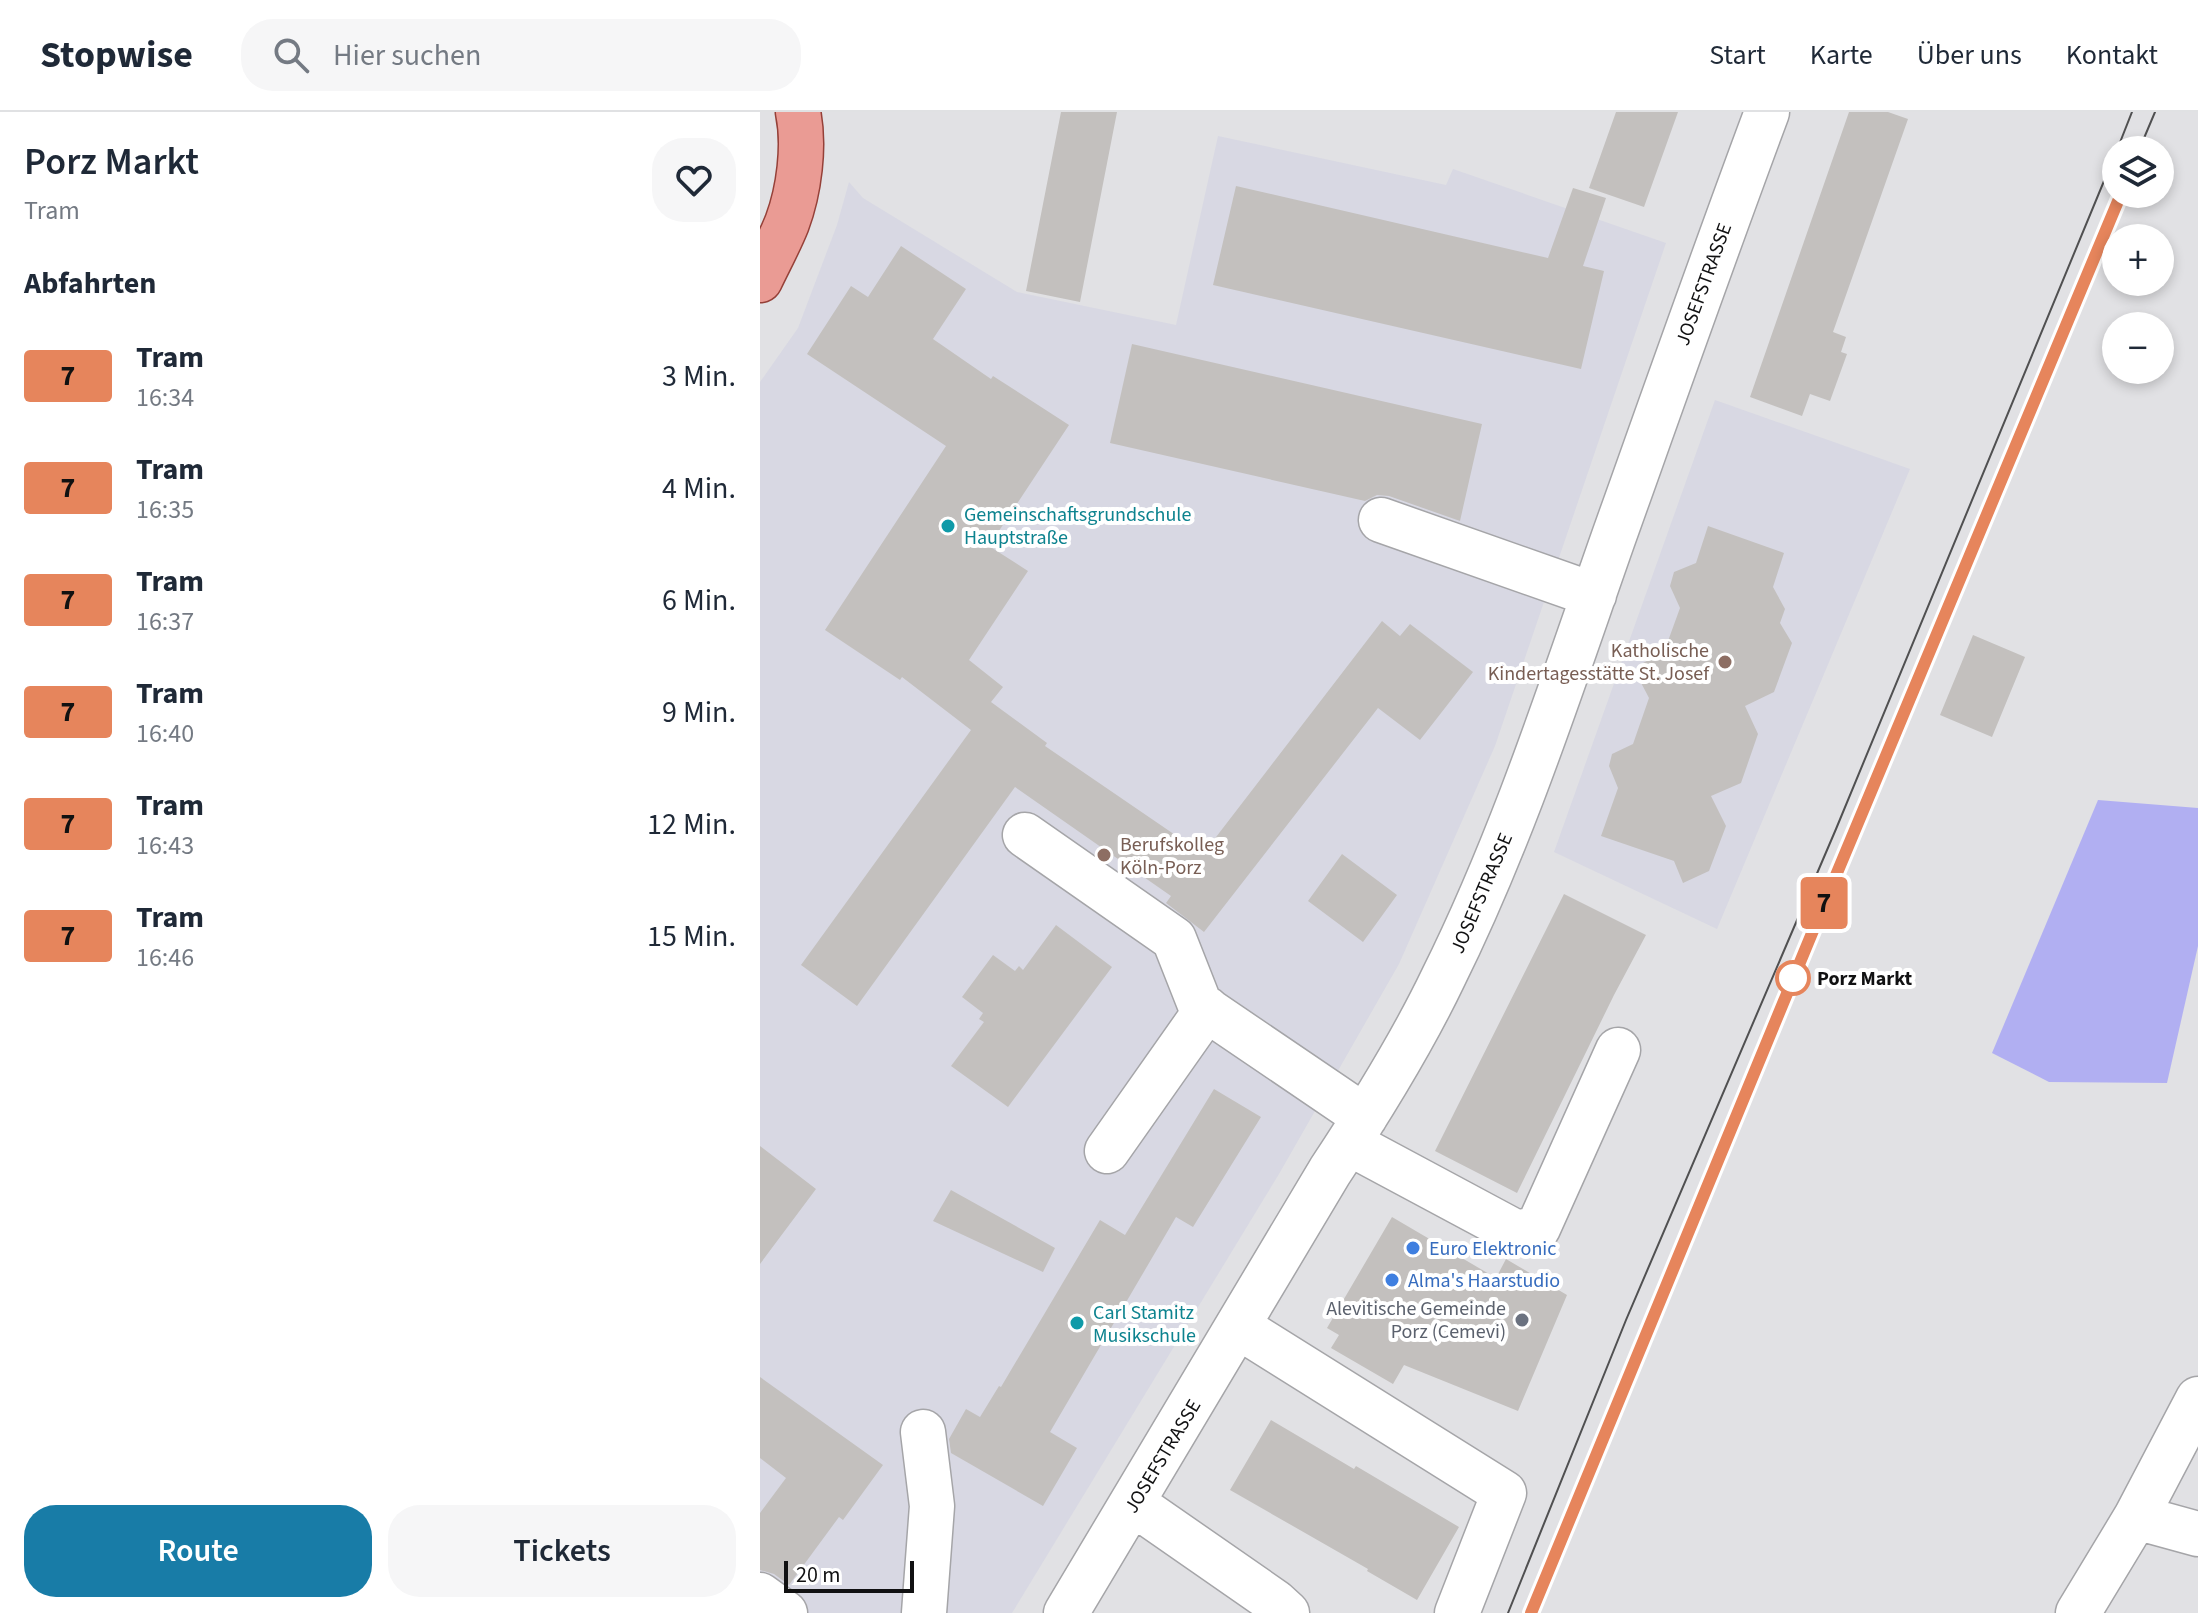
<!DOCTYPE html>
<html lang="de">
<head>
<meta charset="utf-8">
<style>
  :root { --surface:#fff; --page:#f6f6f7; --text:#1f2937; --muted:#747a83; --line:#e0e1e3; --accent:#187ca7 }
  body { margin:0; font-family:"Source Sans 3",sans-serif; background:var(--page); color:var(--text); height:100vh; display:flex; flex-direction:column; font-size:30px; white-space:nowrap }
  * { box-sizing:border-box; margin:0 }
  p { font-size:26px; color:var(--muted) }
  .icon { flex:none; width:44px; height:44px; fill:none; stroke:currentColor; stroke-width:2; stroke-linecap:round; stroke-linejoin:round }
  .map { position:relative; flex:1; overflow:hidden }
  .side { display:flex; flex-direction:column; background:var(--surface); width:760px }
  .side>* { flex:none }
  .badge { padding:0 16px; border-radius:6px; font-size:28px; line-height:52px }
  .controls { position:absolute; left:1342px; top:24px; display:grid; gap:16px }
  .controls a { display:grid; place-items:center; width:72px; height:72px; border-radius:50%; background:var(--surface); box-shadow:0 4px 12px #0003; font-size:40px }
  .scale { position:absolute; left:24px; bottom:20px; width:130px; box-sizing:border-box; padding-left:8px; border:4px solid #111112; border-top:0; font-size:22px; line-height:28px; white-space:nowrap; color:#111112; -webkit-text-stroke:6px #fff; paint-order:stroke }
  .map>.badge { position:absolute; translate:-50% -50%; box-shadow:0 0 0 4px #fff }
  h2 { padding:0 24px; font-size:30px; line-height:72px }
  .round { display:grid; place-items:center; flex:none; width:84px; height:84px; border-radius:32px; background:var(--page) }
  .head { display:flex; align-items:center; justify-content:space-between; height:136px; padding:0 24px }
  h1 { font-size:38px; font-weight:600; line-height:60px }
  .action { display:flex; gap:16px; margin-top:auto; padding:16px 24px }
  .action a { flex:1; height:92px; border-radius:32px; background:var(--accent); color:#fff; font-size:32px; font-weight:600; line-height:92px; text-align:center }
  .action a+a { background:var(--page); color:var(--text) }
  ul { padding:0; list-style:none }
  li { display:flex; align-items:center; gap:24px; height:112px; padding:0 24px }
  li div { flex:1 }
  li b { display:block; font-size:30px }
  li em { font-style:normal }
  li .badge { min-width:88px; font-weight:700; text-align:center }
  header { display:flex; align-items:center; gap:48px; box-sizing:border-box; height:112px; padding:0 40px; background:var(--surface); border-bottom:2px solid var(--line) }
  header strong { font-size:38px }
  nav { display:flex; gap:44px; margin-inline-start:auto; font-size:28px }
  .search { width:560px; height:72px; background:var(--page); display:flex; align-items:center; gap:20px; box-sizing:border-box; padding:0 28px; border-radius:32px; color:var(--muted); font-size:30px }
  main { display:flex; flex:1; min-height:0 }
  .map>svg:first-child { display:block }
  .built { fill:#d8d8e3 }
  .green { fill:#b1aff2 }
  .building { fill:#c3c0be }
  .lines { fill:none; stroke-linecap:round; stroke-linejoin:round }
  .minor-casing { stroke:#a5a5a8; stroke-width:47 }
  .major-casing { stroke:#954038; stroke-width:47 }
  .minor { stroke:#fff; stroke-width:44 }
  .major { stroke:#ea9b94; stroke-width:44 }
  .tram { stroke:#505051; stroke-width:2 }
  .line-casing { stroke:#fff; stroke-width:18 }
  .line { stroke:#e6855c; stroke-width:12 }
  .culture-dot { fill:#0f9aa8; stroke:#fff; stroke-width:3 }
  .education-dot { fill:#8d6e63; stroke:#fff; stroke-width:3 }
  .stop-dot { fill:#fff; stroke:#e6855c; stroke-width:4 }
  .shop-dot { fill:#3f7fe0; stroke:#fff; stroke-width:3 }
  .worship-dot { fill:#6b7280; stroke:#fff; stroke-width:3 }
  .labels { text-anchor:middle; stroke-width:8; stroke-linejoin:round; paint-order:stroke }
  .street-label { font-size:20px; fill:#111112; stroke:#fff }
  .culture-label { font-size:20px; fill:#0d838f; stroke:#fff; text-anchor:start }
  .education-label { font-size:20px; fill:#785e54; stroke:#fff; text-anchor:end }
  .stop-label { font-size:20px; font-weight:bold; fill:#111112; stroke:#fff; text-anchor:start }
  .shop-label { font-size:20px; fill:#366cbe; stroke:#fff; text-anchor:start }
  .worship-label { font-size:20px; fill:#5b616d; stroke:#fff; text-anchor:end }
</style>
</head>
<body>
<header>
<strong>Stopwise</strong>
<div class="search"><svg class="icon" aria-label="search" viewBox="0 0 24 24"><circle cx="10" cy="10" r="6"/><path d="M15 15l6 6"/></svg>Hier suchen</div>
<nav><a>Start</a><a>Karte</a><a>Über uns</a><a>Kontakt</a></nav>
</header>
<main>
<section class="side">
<div class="head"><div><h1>Porz Markt</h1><p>Tram</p></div><a class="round"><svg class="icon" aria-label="heart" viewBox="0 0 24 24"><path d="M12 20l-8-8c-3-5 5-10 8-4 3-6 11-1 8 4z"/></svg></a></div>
<h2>Abfahrten</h2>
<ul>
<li><span class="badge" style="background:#e6855c;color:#111">7</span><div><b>Tram</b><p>16:34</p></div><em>3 Min.</em></li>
<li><span class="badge" style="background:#e6855c;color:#111">7</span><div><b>Tram</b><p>16:35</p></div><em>4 Min.</em></li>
<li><span class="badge" style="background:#e6855c;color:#111">7</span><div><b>Tram</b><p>16:37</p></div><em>6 Min.</em></li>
<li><span class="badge" style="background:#e6855c;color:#111">7</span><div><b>Tram</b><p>16:40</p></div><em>9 Min.</em></li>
<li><span class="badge" style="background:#e6855c;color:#111">7</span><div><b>Tram</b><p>16:43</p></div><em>12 Min.</em></li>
<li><span class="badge" style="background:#e6855c;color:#111">7</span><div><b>Tram</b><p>16:46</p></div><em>15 Min.</em></li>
</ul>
<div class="action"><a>Route</a><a>Tickets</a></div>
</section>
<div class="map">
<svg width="1438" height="1501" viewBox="0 0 1438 1501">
  <rect width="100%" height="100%" fill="#e1e1e4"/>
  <!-- built -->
  <path class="built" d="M458,24L686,73L693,57L906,131L735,634L639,852L519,1062L252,1501H3L0,1499V270L38,216L77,113L89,70L103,86L257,180L416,213Z
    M955,288L1150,357L957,817L794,740Z"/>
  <!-- green -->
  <path class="green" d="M1338,688L1438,696V834L1407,971L1289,970L1232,941Z"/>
  <!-- building -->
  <path class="building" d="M301,0H357L320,190L266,179Z
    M856,0H918L884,95L829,76Z
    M1089,0H1128L1148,7L1073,220L1086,225L1081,240L1087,242L1070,289L1050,282L1042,304L990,285Z
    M476,74L788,146L813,76L846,86L823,154L844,159L821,257L453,173Z
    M141,134L206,177L173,227L231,267L233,264L309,313L229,434L268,459L209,548L243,575L231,590L287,631L285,634L443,742L622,509L640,524L650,512L713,560L660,628L618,596L444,820L406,791L411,784L255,675L97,894L41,853L211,618L142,565L140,568L65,518L186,334L47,242L91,174L108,185Z
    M372,232L722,312L700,409L629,384L617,383L605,389L350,331Z
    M948,414L1024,441L1013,475L1025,497L1020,511L1032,531L1014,580L985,594L998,622L981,671L951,684L966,714L949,759L923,771L914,749L841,724L858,676L849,654L852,642L873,632L889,586L878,565L883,551L904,540L920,496L910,474L914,460L936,451Z
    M1213,523L1265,545L1232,625L1180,603Z
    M582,742L637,783L603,830L548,789Z
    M804,782L886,823L854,883L757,1081L675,1039Z
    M296,813L352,855L248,995L191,954L224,910L219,907L223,901L202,885L233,843L255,859L259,854L263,858Z
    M454,977L501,1005L433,1115L416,1105L290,1320L317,1336L283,1394L191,1341L189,1327L206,1297L220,1305L239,1274L241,1275L340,1108L365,1123Z
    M0,1034L56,1077L0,1152Z
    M191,1078L295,1136L283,1160L173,1109Z
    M632,1105L736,1166L746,1147L807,1183L758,1299L644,1253L633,1272L571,1236L579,1223L567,1216Z
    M0,1265L123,1353L83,1408L79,1405L29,1473L14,1462L0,1458V1401L26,1366L0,1346Z
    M511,1308L594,1357L596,1354L699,1415L657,1488L607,1459L608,1457L470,1378Z"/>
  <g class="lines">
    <!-- minor casing -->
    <g class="minor-casing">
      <path id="minor" d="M621,408L834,483
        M265,723L414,827L440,893L605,1005
        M589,1031L757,1121L778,1116L858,938
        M347,1039L447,897
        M479,1215L744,1381L697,1501
        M163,1320L172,1394L164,1501
        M374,1392L515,1490L527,1501
        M1376,1405L1438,1422
        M0,1483L25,1501
        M306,1501L570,1059C611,997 651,933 683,866C753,725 801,575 853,427C904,284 954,142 1007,0
        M1318,1501L1376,1405L1438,1287"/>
    </g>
    <!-- major casing -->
    <g class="major-casing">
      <path id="major" d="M0,168C9,149 19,131 27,111C39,79 45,34 38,0"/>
    </g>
    <!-- minor -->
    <use href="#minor" class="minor"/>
    <!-- major -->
    <use href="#major" class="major"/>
    <!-- tram -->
    <path class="tram" d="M1357,38L1372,0
      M1379,38L1395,0
      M748,1501L866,1208L1076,717L1356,40
      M771,1501L1093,723L1361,82"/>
  </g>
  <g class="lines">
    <!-- line casing -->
    <g class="line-casing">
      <path id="line" d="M771,1501L1069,780L1361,82"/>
    </g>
    <!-- line -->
    <use href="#line" class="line"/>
  </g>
  <!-- markers -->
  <g class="culture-dot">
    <circle cx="188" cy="414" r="8"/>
    <circle cx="317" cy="1211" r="8"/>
  </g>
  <g class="education-dot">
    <circle cx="965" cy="550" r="8"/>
    <circle cx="344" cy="743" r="8"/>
  </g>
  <circle class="stop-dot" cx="1033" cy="866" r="16"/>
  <g class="shop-dot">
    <circle cx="653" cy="1136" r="8"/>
    <circle cx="632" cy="1168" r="8"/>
  </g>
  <circle class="worship-dot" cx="762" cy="1208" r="8"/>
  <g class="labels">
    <!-- street labels -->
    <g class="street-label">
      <text transform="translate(943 172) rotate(-70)" y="7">JOSEFSTRASSE</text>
      <text transform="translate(721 781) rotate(-67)" y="7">JOSEFSTRASSE</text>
      <text transform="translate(402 1344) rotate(-59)" y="7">JOSEFSTRASSE</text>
    </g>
    <!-- culture labels -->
    <g class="culture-label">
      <text x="204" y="409">Gemeinschaftsgrundschule<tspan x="204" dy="23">Hauptstraße</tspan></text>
      <text x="333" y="1207">Carl Stamitz<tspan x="333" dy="23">Musikschule</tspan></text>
    </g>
    <!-- education labels -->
    <g class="education-label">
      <text x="949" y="545">Katholische<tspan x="949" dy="23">Kindertagesstätte St. Josef</tspan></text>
      <text x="360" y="739" text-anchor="start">Berufskolleg<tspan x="360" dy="23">Köln-Porz</tspan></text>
    </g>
    <!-- stop labels -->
    <g class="stop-label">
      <text x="1057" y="873">Porz Markt</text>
    </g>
    <!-- shop labels -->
    <g class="shop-label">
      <text x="669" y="1143">Euro Elektronic</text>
      <text x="648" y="1175">Alma's Haarstudio</text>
    </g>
    <!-- worship labels -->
    <g class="worship-label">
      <text x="746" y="1203">Alevitische Gemeinde<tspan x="746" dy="23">Porz (Cemevi)</tspan></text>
    </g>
  </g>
</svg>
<div class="controls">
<a><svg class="icon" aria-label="layers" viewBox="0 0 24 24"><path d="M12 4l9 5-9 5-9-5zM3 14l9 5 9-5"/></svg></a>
<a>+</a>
<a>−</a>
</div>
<div class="scale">20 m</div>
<b class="badge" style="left:1064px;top:791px;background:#e6855c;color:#111">7</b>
</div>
</main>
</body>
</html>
